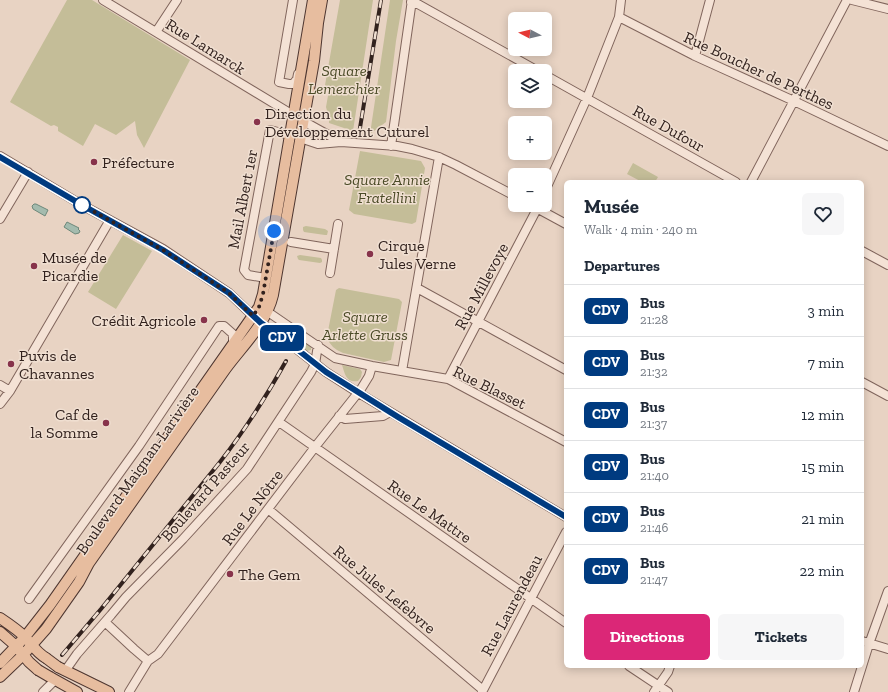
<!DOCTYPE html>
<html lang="en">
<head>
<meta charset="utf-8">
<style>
  :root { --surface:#fff; --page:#f6f6f7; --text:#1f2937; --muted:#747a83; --line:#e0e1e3; --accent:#db2777 }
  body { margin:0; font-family:"Zilla Slab",serif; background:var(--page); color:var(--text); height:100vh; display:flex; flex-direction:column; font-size:15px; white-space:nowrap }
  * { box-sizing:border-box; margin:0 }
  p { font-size:13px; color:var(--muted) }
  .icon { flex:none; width:22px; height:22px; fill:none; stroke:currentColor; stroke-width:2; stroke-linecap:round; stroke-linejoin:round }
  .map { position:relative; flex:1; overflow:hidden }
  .drawer { position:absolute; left:564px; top:180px; width:300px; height:488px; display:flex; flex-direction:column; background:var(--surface); border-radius:6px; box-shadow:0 2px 10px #0003 }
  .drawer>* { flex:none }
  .badge { padding:0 8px; border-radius:6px; font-size:14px; line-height:26px }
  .needle { width:26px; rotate:277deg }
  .fabs { position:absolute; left:508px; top:12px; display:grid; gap:8px }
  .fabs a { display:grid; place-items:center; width:44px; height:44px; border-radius:6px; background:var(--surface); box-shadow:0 2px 10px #0003; font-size:20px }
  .you { position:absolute; width:20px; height:20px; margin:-10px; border:3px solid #fff; border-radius:50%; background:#1a73e8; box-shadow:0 0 0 6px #1a73e833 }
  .map>.badge { position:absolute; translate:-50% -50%; box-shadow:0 0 0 2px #fff }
  h2 { padding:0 20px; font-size:15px; line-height:36px }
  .round { display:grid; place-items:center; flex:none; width:42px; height:42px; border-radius:6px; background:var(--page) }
  .head { display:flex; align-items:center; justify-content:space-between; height:68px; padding:0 20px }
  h1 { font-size:19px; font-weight:700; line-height:30px }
  .action { display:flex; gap:8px; margin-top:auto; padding:8px 20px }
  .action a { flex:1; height:46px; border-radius:6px; background:var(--accent); color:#fff; font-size:16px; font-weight:700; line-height:46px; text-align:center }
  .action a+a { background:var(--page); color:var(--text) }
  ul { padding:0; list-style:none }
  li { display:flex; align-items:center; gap:12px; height:52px; padding:0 20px; border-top:1px solid var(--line) }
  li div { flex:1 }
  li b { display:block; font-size:15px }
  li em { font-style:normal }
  li .badge { min-width:44px; font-weight:700; text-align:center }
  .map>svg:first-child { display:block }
  .green { fill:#c4bd98 }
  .water { fill:#a4bbae; stroke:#6d887a }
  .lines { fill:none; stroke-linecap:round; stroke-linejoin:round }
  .minor-casing { stroke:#80655c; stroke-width:10 }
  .major-casing { stroke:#4e3630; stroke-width:12 }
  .minor { stroke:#f4e2d5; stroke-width:8 }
  .major { stroke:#e7bd9f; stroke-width:10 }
  .rail-casing { stroke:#32221e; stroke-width:4 }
  .rail { stroke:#f0dfd1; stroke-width:2.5; stroke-dasharray:8; stroke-linecap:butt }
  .major-bridge-casing { stroke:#4e3630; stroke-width:12; stroke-linecap:butt }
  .major-bridge { stroke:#e7bd9f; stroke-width:10 }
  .line-casing { stroke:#fff; stroke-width:9 }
  .line { stroke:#003b80; stroke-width:6 }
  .walk { stroke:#32221e; stroke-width:4; stroke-dasharray:0 7.2 }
  .poi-dot { fill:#87334b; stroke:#f0dfd1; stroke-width:1.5 }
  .stop-dot { fill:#fff; stroke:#003b80; stroke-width:2 }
  .labels { text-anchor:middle; stroke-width:3; stroke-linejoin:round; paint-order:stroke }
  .street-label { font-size:16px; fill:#32221e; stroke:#f0dfd1 }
  .park-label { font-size:16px; font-style:italic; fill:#4b4b27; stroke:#f0dfd1 }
  .poi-label { font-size:16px; fill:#32221e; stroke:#f0dfd1; text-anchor:start }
</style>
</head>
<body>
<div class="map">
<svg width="888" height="692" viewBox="0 0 888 692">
  <rect width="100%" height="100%" fill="#e8d3c3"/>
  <!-- green -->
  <path class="green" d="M67,0H92L190,60L144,148L137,135L135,121L116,135L95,124L83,146L58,131V127L54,125L51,126L10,102Z
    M340,0H373L353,131L329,123V118L326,107L329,90L326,88L325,85Z
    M390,0H403L396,41L386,122L370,134Z
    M360,151L421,161L425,168L416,222L412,224L354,214L349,210Z
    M633,163L658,177L655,182H642L627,174Z
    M306,226L325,229L328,231L327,235H325L304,232L303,230V227Z
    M123,235L152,251L116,309L88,292Z
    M300,255L321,258L322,260V262L320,263L299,260L298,259L297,256Z
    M339,288L399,299L402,302L391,360L384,362L343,353L337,350L333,347L329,342L327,336L336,290Z
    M287,330L311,346V350L307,351L284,334Z
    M342,365L360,369L362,372L361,377L358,381C346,383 345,374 342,365Z"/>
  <!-- water -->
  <path class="water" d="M34,204H36L48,210L45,216L33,209L32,206Z
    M67,222L79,228L78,229L80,231L79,233L75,234L64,227Z"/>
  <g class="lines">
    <!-- minor casing -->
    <g class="minor-casing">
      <path id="minor" d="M103,0L293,115
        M293,0L279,82L289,84H293L297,79L298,74
        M852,0L888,9
        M411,2L416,3L538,71
        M619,17L695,56L794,101L888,146
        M156,32L177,0
        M695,56L710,0
        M545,75L736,182
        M303,121L341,142
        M300,138L318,144L341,142L397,146L412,149L439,157L456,165L515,196
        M391,146L412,0
        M0,156L82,205L163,249L229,293L253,316
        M751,182L847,0
        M545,191L587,98L619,17L621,0
        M531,205L566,224
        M0,219L28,172
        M291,242L334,249
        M862,251L888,265
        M330,273L338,224
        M266,278L248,275L244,270L270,130L290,135
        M417,288L566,370
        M268,312L335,358L372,366L448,379L454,382L566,442
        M261,323L298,350L326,372L357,392L566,517
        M402,371L439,157
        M448,379L539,205
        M862,382L888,396
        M0,385L10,391
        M0,404L10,391L110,220
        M339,416L345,419L383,416L390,412
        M279,422L566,623
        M268,509L483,690
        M29,599L139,446L219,326H224L233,334V342
        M105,622L134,649L148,661
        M862,641L888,649
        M629,666L668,692
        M65,671L77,654L111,615L126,597L183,539L247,469L311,372L315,364L318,345
        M43,692L55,680
        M129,692L148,661L158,654L315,447L361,389L369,376L372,366
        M482,692L566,532
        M654,692L668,672L670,666
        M854,692L869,644L888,591"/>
    </g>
    <!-- major casing -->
    <g class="major-casing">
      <path id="major" d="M0,618C9,624 18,630 26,638C32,645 37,653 46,658
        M0,632L16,646L29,662L38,670
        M0,663L25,637L50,605L259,307L263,294L313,0
        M58,667L109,692
        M0,677L23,655L46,629L79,582L89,563C134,499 179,435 224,371C241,347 266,325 273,295L314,61L318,23L322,0
        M50,677L77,692"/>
    </g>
    <!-- minor -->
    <use href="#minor" class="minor"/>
    <!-- major -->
    <use href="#major" class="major"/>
    <!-- rail casing -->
    <g class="rail-casing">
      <path id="rail" d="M359,134L381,0
        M62,655L101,609L220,462C245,430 266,397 286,361"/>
    </g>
    <!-- rail -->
    <use href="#rail" class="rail"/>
    <!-- major-bridge casing -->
    <g class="major-bridge-casing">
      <path id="major-bridge" d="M46,658L58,667
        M38,670L50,677"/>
    </g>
    <!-- major-bridge -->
    <use href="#major-bridge" class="major-bridge"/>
  </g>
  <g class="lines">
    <!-- line casing -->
    <g class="line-casing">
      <path id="line" d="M0,157L82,205L163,250L229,293L261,323L298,350L326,372L398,417L566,517"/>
    </g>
    <!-- line -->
    <use href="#line" class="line"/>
    <!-- walk -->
    <path class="walk" d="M82,205L163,250L229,293L253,316L259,307L263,294L274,231"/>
  </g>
  <!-- markers -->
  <g class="poi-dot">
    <circle cx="257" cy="122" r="4"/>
    <circle cx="94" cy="162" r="4"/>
    <circle cx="370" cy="254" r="4"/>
    <circle cx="34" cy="266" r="4"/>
    <circle cx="204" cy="320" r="4"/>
    <circle cx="11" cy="364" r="4"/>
    <circle cx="106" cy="423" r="4"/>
    <circle cx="230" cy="574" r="4"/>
  </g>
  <circle class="stop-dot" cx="82" cy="205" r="8"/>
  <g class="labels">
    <!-- street labels -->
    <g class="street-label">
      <text transform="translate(206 46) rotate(32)" y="6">Rue Lamarck</text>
      <text transform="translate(759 70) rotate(25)" y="6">Rue Boucher de Perthes</text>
      <text transform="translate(669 128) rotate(29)" y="6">Rue Dufour</text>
      <text transform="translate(242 199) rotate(-79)" y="6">Mail Albert 1er</text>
      <text transform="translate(481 286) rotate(-62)" y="6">Rue Millevoye</text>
      <text transform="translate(490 387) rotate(26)" y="6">Rue Blasset</text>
      <text transform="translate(137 470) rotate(-55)" y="6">Boulevard Maignan-Larivière</text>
      <text transform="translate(205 491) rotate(-49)" y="6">Boulevard Pasteur</text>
      <text transform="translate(252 507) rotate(-53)" y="6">Rue Le Nôtre</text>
      <text transform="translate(430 511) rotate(35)" y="6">Rue Le Mattre</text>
      <text transform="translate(385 589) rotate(40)" y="6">Rue Jules Lefebvre</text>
      <text transform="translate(511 605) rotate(-62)" y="6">Rue Laurendeau</text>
    </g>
    <!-- park labels -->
    <g class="park-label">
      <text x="344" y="76">Square<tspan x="344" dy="18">Lemerchier</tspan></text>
      <text x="387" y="185">Square Annie<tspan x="387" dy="18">Fratellini</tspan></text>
      <text x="365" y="322">Square<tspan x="365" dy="18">Arlette Gruss</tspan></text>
    </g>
    <!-- poi labels -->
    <g class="poi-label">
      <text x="265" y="119">Direction du<tspan x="265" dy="18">Développement Cuturel</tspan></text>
      <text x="102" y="168">Préfecture</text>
      <text x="378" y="251">Cirque<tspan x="378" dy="18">Jules Verne</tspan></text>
      <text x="42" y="263">Musée de<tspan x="42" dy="18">Picardie</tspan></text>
      <text x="196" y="326" text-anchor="end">Crédit Agricole</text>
      <text x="19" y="361">Puvis de<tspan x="19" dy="18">Chavannes</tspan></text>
      <text x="98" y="420" text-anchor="end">Caf de<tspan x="98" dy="18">la Somme</tspan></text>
      <text x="238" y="580">The Gem</text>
    </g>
  </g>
</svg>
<div class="fabs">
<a><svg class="needle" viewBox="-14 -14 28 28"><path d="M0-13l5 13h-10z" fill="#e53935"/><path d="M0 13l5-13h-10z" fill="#747a83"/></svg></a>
<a><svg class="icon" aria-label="layers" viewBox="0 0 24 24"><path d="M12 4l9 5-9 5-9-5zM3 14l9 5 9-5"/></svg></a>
<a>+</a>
<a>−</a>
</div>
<div class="you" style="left:274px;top:231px"></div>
<b class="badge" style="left:282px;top:338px;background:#003b80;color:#fff">CDV</b>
<section class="drawer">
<div class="head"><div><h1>Musée</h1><p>Walk · 4 min · 240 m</p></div><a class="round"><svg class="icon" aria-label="heart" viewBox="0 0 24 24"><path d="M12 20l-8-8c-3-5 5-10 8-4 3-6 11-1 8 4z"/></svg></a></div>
<h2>Departures</h2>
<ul>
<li><span class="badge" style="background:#003b80;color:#fff">CDV</span><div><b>Bus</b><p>21:28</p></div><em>3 min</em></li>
<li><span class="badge" style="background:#003b80;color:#fff">CDV</span><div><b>Bus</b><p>21:32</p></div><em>7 min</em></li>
<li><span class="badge" style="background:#003b80;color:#fff">CDV</span><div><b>Bus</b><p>21:37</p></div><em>12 min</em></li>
<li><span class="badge" style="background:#003b80;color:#fff">CDV</span><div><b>Bus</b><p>21:40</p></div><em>15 min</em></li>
<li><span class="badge" style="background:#003b80;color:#fff">CDV</span><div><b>Bus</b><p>21:46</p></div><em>21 min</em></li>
<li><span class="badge" style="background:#003b80;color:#fff">CDV</span><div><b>Bus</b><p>21:47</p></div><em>22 min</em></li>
</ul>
<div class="action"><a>Directions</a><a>Tickets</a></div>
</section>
</div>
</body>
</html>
